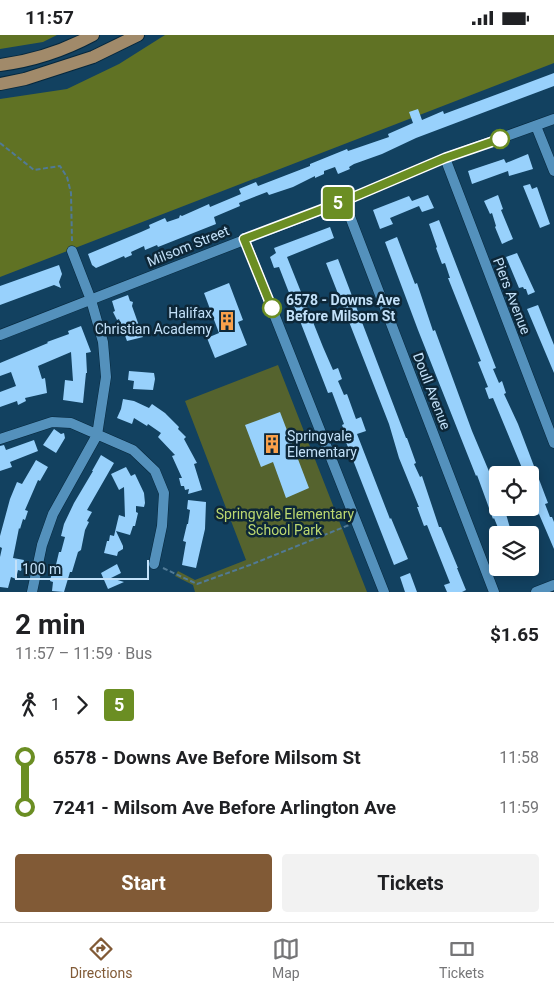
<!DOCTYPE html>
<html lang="en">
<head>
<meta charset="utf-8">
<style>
  :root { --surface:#fff; --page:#f2f2f2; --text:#202124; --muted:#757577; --line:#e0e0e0; --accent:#815a36 }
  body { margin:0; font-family:Roboto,sans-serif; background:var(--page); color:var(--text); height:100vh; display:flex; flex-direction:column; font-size:19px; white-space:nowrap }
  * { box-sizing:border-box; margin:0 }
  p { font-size:16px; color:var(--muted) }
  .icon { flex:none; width:28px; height:28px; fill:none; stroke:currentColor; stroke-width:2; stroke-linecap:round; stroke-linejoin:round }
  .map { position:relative; height:557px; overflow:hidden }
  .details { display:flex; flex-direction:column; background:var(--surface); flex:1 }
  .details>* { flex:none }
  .badge { padding:0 10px; border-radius:4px; font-size:18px; line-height:32px }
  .tools { position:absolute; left:489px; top:431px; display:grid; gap:10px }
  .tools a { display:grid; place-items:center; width:50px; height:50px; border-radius:5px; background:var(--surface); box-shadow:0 2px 12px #0003; font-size:25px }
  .scale { position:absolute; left:15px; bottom:12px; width:134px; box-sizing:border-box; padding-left:5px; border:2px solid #c3e1f9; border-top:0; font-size:14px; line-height:18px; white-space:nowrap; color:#c3e1f9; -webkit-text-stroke:4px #0d2738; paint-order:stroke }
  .map>.badge { position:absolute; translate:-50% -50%; box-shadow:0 0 0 2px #fff }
  .legs { display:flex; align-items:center; gap:8px; height:55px; padding:0 15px; font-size:16px }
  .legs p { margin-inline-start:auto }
  .overview { display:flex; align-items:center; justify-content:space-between; height:85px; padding:0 15px }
  h1 { font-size:28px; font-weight:700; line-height:38px }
  .button { display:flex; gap:10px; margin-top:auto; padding:10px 15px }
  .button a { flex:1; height:58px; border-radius:5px; background:var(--accent); color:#fff; font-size:20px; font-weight:700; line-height:58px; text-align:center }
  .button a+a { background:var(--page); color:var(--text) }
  ul { padding:0 15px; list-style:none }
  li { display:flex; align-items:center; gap:18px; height:50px; font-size:19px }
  li i { display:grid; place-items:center; width:8px; height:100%; margin:0 6px; background:currentColor }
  li i::after { content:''; width:12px; height:12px; margin:-6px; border:4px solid; border-radius:50%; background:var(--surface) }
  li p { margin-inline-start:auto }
  li:first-child i { background:linear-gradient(#0000 50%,currentColor 0) }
  li:last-child i { background:linear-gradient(currentColor 50%,#0000 0) }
  .status { display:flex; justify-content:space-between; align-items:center; height:35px; padding:0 25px; background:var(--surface); direction:ltr }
  .status svg { height:14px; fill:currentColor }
  .menu { display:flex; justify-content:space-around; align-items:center; height:70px; border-top:1px solid var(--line); background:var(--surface); font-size:14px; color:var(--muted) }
  .menu a { display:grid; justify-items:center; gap:2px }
  .menu .selected { color:var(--accent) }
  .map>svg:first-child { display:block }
  .green { fill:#55632e }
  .forest { fill:#607224 }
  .building { fill:#98d1fc }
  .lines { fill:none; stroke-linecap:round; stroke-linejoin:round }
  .minor-casing { stroke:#06273c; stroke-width:11 }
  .major-casing { stroke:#06273c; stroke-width:14 }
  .path { stroke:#517a96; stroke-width:2; stroke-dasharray:5 2.5; stroke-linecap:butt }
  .minor { stroke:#5491bc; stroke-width:10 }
  .major { stroke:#a18a6a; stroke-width:12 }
  .line-1-casing { stroke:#fff; stroke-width:11 }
  .line-1 { stroke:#6b8e23; stroke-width:8 }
  .stop-1-dot { fill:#fff; stroke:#6b8e23; stroke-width:2.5 }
  .labels { text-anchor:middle; stroke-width:5; stroke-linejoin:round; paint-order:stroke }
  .street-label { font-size:14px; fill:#c3e1f9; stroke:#0d2738 }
  .stop-label { font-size:14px; font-weight:bold; fill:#c3e1f9; stroke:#0d2738; text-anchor:start }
  .poi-label { font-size:14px; fill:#c3e1f9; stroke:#0d2738; text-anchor:end }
  .park-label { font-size:14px; fill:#bcd870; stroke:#0d2738 }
</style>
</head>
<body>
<div class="status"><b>11:57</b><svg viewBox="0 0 49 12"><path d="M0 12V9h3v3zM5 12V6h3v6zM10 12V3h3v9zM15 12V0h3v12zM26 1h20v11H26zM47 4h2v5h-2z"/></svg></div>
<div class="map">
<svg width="554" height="557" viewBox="0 0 554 557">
  <rect width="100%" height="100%" fill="#124160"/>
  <!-- green -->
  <path class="green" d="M278,330L367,557H195L193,550L175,541L178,536L195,545L246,525L185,366Z"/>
  <!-- forest -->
  <path class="forest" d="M0,0H57L43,7L0,14Z
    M165,0H554V28L0,242V64L67,54L119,29Z"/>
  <!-- building -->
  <path class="building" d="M554,38V51L416,103L382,119L354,129L349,132L350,134L338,139L335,132L324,136V139L315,143V141L293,152L269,160L267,157L239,168L240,171L214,182L216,189L158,212L157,210L145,215L144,211L131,217L132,220L125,223L124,221L96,233L92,230L88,219L141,197L150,193L149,190L165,183L167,187L179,183L180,180L182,181L209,169L210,172L241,159L239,154L256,147L258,151L310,131V129L347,114L348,116L351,115L389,102L388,99L413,88L409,77L418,74L422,85L443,76L444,79Z
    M528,119L533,134L509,141L508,136L472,149L468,136L504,124L506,128Z
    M530,149L532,154L537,152L550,189L540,193L523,151Z
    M428,160L434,173L422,177L419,171L390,183L393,189L380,194L373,175L409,161L412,166Z
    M498,160L503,174L501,175L513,204L502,209L495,192L496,191L492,178L490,179L484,166Z
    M439,185L496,333L493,334L499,348L502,346L506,358L504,359L518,389L548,468L545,469L550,482H552L554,487V514L539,479L537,480L530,461L533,460L530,452V440H526L523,433H522L493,363L489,364L485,353L488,352L478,327L481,326L448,243H450L445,228L442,229L436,213L437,212L429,189Z
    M330,192L334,203L287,222L323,312L333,335L338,333L342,344L338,346L344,360L347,359L356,384L361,382L366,396L357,399L390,484L391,483L408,524L394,530L344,402L346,401L342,390L344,389L332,357L328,358L279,232L274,233L270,222L276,218L274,213Z
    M397,202L415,249L417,248L433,296L435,295L472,396L496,453L498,472H504L512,500H501L494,483L493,484L477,440L476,441L418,295L385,207Z
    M517,218L535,257L528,260L526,254H524L523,252L519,253L506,222Z
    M338,224L406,403H407L416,428L414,429L420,442L422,441L439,492H441L458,533H457L466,555L462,557H447L444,550L450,548L427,490L424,491L417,472H419L399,423L389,389L326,228Z
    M59,230L62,239L59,247L61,253L54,250L0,270V251Z
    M229,248L243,285L238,287L247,310L215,323L207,303L219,298L204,258Z
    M128,260L130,266L133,267L132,271L143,302L127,306L119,284L117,285L113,277L115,276L112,266Z
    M538,270L554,310V338L527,274Z
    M81,291L91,317L86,318L87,338H86L83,368L63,365L65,345L73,346L71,317L38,331L42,344L45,343L47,358L25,363L26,366L18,370L17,366L0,372V357L16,351L11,337L0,341V328L48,308L47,307L69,299L68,296Z
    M129,336L154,338L155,344L153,355L133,354L134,346L128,345Z
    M123,364L134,366L149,373L152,369L165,378L179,392L178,394L186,402L184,404L197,428L194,429L202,455L188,459L189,454L185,455L184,451H181L179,443H182L172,421L175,420L158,402L161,398L148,389L147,391L134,383L132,389L117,383L121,374Z
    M280,377L309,453L286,463L273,427L261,432L245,390Z
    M54,394L61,399L64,398L65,403L56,418L43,410Z
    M34,405L38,416L10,427L12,432L0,436V411L4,410L6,415Z
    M101,420L114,428L87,475L92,477L87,486L89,487L85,495L81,515L78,517L72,537H70L64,557L52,556L53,547L50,546L52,537L54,538L59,517H61L65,502L61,501L64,489L74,468L93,436H92Z
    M36,425L48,432L40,446L38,445L25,475L28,476L25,485L23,484L20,494L19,493L13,523L24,525L21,536L18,535L16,544L11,542L8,553L0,552V522L2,513L0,512V501L10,464L17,447L22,449Z
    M126,432L131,441L135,439L144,458L145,468L144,472L136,471V477L138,478L135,491H133L130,500L116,496L123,511V514L118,517L117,521L104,518L107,506H109L110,500L114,501L119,480L125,482L124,452L119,455L111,439Z
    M188,465L206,467L205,494L196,533L182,530L186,507L183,506L187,489H188L190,475L187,474Z
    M117,529L121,538L111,543L124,547L108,554L101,538Z
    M410,538L417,557H405L400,542Z"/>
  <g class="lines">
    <!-- minor casing -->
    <g class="minor-casing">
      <path id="minor" d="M536,91L554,136
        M445,123L554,408
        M344,166L494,557
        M244,203L384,557
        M0,300L344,166L445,123L554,84
        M0,404L52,387L71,388L133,415L155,436L164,458L162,491L154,529
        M32,557L42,510L53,479L97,400L106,342L103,307L91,265L72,216
        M536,557L554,550"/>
    </g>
    <!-- major casing -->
    <g class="major-casing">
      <path id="major" d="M0,30C32,26 65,15 93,0
        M0,49L25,44L93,22L138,0"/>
    </g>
    <!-- path -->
    <path class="path" d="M0,108L34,135L60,131L67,142L71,158L72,206
      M163,533L197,549L250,530L349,490"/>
    <!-- minor -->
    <use href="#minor" class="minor"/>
    <!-- major -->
    <use href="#major" class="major"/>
  </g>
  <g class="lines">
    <!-- line-1 casing -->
    <g class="line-1-casing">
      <path id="line-1" d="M272,273L244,204L344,166L445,123L500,104"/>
    </g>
    <!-- line-1 -->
    <use href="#line-1" class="line-1"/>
  </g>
  <!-- icons -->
  <defs>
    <g id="building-bare" transform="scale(1.5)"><path d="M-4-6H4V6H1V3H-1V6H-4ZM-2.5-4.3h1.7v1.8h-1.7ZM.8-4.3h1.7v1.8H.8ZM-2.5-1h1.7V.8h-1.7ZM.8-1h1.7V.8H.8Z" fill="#f8a04b" stroke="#0d2738" stroke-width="2.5" paint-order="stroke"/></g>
  </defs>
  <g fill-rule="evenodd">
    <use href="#building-bare" x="227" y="286"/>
    <use href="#building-bare" x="272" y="409"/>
  </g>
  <!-- markers -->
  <g class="stop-1-dot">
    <circle cx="500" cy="104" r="9"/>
    <circle cx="272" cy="273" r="9"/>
  </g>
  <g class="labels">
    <!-- street labels -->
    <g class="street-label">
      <text transform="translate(188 211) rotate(-22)" y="5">Milsom Street</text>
      <text transform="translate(512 261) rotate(69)" y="5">Piers Avenue</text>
      <text transform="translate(432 356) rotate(69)" y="5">Doull Avenue</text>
    </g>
    <!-- stop labels -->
    <g class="stop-label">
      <text x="286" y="270">6578 - Downs Ave<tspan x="286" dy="16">Before Milsom St</tspan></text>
    </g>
    <!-- poi labels -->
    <g class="poi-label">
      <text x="212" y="283">Halifax<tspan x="212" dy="16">Christian Academy</tspan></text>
      <text x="287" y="406" text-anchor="start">Springvale<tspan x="287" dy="16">Elementary</tspan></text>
    </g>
    <!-- park labels -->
    <g class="park-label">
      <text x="285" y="484">Springvale Elementary<tspan x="285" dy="16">School Park</tspan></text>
    </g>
  </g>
</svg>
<div class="tools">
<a><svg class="icon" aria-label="locate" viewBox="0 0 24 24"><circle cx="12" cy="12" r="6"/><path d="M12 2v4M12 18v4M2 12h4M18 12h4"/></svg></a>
<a><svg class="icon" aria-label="layers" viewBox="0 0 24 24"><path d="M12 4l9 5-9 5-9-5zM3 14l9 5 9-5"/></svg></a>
</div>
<div class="scale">100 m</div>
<b class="badge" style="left:338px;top:168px;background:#6b8e23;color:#fff">5</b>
</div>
<section class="details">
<div class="overview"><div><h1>2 min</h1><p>11:57 – 11:59 · Bus</p></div><b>$1.65</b></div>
<div class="legs"><svg class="icon" aria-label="walk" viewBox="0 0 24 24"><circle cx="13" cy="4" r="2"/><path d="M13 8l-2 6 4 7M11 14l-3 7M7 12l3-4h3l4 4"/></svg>1<svg class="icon" aria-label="forward" viewBox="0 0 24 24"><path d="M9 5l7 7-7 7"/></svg><b class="badge" style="background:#6b8e23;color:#fff">5</b></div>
<ul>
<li><i style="color:#6b8e23"></i><b>6578 - Downs Ave Before Milsom St</b><p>11:58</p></li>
<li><i style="color:#6b8e23"></i><b>7241 - Milsom Ave Before Arlington Ave</b><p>11:59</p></li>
</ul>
<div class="button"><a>Start</a><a>Tickets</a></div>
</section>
<nav class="menu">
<a class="selected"><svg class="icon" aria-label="directions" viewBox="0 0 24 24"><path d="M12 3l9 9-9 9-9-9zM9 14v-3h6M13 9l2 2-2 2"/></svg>Directions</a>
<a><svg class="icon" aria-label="map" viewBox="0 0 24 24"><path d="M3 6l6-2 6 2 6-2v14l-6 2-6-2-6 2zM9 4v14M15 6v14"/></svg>Map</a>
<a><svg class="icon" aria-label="tickets" viewBox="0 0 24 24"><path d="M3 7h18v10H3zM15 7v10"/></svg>Tickets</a>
</nav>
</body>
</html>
